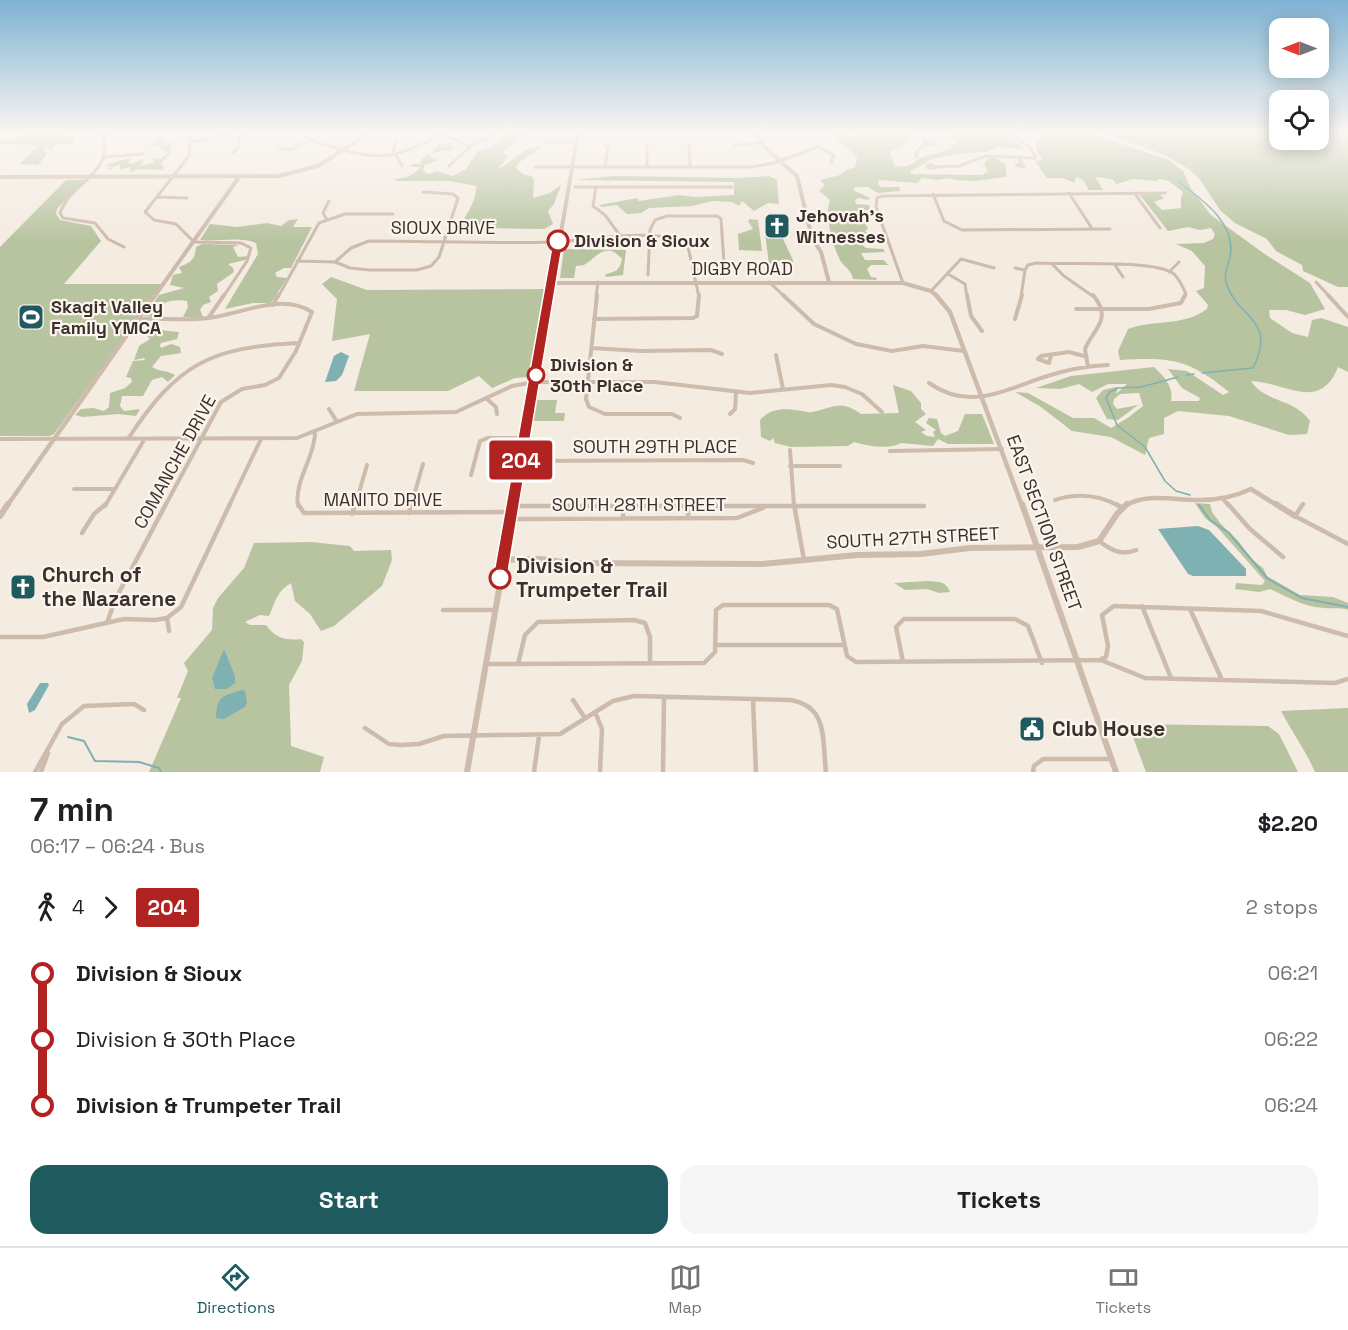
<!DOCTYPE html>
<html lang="en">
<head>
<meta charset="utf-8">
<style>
  :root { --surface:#fff; --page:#f6f6f6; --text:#202124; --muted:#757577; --line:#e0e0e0; --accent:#1f5a5e }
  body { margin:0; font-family:"Space Grotesk",sans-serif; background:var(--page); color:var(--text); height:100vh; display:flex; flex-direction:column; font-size:22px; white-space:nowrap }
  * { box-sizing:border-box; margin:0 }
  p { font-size:20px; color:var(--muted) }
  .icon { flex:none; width:33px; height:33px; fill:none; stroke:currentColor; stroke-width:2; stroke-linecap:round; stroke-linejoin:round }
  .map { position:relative; height:772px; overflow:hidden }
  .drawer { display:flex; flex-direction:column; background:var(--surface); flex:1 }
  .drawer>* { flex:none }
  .badge { padding:0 12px; border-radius:4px; font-size:21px; line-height:39px }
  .needle { width:39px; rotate:270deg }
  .fabs { position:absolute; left:1269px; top:18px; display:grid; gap:12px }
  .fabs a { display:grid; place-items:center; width:60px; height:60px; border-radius:12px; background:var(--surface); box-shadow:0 3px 15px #0003; font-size:30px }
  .map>.badge { position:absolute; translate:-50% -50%; box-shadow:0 0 0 3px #fff }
  .legs { display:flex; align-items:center; gap:9px; height:66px; padding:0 30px; font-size:20px }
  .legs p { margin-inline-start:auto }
  .summary { display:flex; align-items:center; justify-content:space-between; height:102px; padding:0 30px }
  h1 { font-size:33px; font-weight:600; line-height:45px }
  .primary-button { display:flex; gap:12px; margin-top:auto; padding:12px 30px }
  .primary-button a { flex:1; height:69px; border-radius:18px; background:var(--accent); color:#fff; font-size:24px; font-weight:600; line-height:69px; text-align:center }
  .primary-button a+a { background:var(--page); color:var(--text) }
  ul { padding:0 30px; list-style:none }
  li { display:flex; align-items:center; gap:21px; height:66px; font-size:22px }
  li i { display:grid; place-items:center; width:9px; height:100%; margin:0 8px; background:currentColor }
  li i::after { content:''; width:15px; height:15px; margin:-8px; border:4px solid; border-radius:50%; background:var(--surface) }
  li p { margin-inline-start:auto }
  li:first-child i { background:linear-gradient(#0000 50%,currentColor 0) }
  li:last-child i { background:linear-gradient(currentColor 50%,#0000 0) }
  .menu { display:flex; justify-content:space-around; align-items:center; height:84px; border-top:2px solid var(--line); background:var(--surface); font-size:16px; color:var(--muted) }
  .menu a { display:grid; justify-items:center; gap:3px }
  .menu .on { color:var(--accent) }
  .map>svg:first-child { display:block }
  .green { fill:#b8c4a0 }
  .water { fill:#7fb0b2 }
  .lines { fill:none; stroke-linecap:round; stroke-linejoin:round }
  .stream-far1 { stroke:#7fb0b2; stroke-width:1.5 }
  .stream { stroke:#7fb0b2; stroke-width:2 }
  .minor-far2 { stroke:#cdbbac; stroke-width:3 }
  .minor-far1 { stroke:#cdbbac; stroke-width:4 }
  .minor { stroke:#cdbbac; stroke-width:4.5 }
  .tertiary-far2 { stroke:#cdbbac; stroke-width:4 }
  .tertiary-far1 { stroke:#cdbbac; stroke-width:4.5 }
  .tertiary { stroke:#cdbbac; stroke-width:6 }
  .line-1 { fill:#b02321; stroke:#fff; stroke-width:1.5 }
  .stop-1-dot { fill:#fff; stroke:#b02321; stroke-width:3 }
  .labels { text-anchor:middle; stroke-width:4.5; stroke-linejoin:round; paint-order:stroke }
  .poi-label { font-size:18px; font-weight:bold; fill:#3b302b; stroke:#fbf5ee; text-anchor:start }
  .street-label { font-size:18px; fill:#3b302b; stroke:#fbf5ee }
  .stop-label { font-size:18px; font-weight:bold; fill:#3b302b; stroke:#fbf5ee; text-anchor:start }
  .near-stop-label { font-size:21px; font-weight:bold; fill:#3b302b; stroke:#fbf5ee; text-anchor:start }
  .near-poi-label { font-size:21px; font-weight:bold; fill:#3b302b; stroke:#fbf5ee; text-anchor:start }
</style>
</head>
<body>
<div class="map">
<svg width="1348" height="772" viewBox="0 0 1348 772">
  <rect width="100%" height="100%" fill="#f4ebe1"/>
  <!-- green -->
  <path class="green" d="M13,133H62L68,137L74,134L75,143L57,144L51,151L46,146L43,151L48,153L38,165L20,164L38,145L0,144V141L16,139L26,134Z
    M511,133H527L502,152L508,157L498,169C513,163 524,144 541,148L518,163L516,168L524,175L532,176L534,180L533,198L550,193L561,185L554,204L548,211L553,224L544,229L481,228L459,233C462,216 477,205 476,186L450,181H397L394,179L407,177L416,172L421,167H411L412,164H420L423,158L431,154L438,144L454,143L451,147L455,149L433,153L429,157L439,160L425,165L423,171L428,174L437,171L453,176L466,169L478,151L491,147Z
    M829,133H848L847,136L906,133L912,141L890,152L895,166C911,168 911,163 923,157C934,152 946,154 955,144L949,133H1004L1025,149L999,147L986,152L964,153L932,159L911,171V174L982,175L988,171L984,164L987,159L996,158L1006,164V177L975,181L955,180L950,178L938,180L922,178L917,183L879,180L878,184L881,187H899L900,191L878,193L868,187H856L853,190L870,198L868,200L858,198L855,200L856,204L869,205L870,210L857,211L868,228L865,231L868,234L878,235L879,238L864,239L861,244L866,248L883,249L885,252L861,253L865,260H884L888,265H871L867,269L871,277L877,278L876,280L853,279C851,269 845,268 840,260C833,246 824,215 830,200L819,191L825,185L820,180L840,175L846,170L855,167L857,157Z
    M1034,133H1087L1167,159L1183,171L1191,189L1211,215L1266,255L1310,283L1325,309L1305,315L1286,310H1269L1270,318L1292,333L1308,337L1312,320L1321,318L1348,327V372L1338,367C1320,413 1285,382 1251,381C1265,403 1294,398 1310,421L1307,434L1289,435L1229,416L1178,411L1164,418V434L1149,438L1145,455L1111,437L1072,431L1041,407L1015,392L1028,393L1073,418H1094L1111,428L1129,417L1143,406L1139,393L1120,394L1114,399L1113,404L1117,409L1138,405L1118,420L1107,419L1096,398L1103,390L1116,387L1118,388L1116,394L1127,384H1108L1092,392L1079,384L1060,389L1036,388L1071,376L1154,367C1164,377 1174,386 1171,401H1199L1200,398L1182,388L1168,369L1187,371L1223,395L1229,392C1188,359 1172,357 1120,360L1118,351L1128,329C1155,319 1183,327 1207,309L1208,305L1196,291L1204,288L1205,266L1192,251L1176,244L1204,243L1213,239L1215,234L1211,228L1200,230L1188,227L1168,231L1140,195L1159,194L1164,198L1154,202L1162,210L1181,208V197L1183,192L1169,181L1160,179L1156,181L1133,179L1117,184L1112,179L1095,177L1103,190H1089L1083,180L1076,177L1074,183L1063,178H1047L1035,161L1042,160L1035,147L1040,138L1038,134Z
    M1103,133H1279L1280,140H1318L1319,133H1348V287H1338L1303,271L1302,265L1276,251L1267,239L1235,223L1220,210L1199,178L1190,170L1165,155Z
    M161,136L162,139L171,143V152L161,164L164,166L163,170L136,169L131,173L130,167L120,170V165L115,166L107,172L111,166H106L108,164L130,158L128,163L131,164L144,159L140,166L154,162L153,159L148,158L161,159L168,152L161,150V147L148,146Z
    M615,176L740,178L769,176L777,180L779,204L768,203L754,211L742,201L739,206L732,202L713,201L692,206L649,208L641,213L627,214L617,205L601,207L600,205L637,198L639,201L679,195L695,197L734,195V182L575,180Z
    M66,180H84L57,209L56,214L60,220L91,226L101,241L64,284H162L54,434L50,436H0V247Z
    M298,219L293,227H312L291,268H284L275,273L277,277L287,278L271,303H253L225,309L258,254L256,243C240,236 218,242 200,240L210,224L237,227L267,223L281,226L289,220Z
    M750,219L758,220L762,251L739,250L738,234L753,229L748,221Z
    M775,231L785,233L786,236L783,239L793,260V271L783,260L769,264L765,233Z
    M202,244L238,245L233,247L238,257L250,256L249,259L228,264L233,268L234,272L217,284L218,291L209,297L211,302L203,305L200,310L203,317H183L188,307L187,301C173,299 163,301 153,312L157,314L153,317L144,316L159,295L184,288L170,285L173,275L182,273L179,267C191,263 195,259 196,247Z
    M564,249L626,250L623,275L605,277L606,274C616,272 620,270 622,259C606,240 596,258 584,265L576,266L574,278H560Z
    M331,277L367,290L545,289L529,377L515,378L492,388L479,376L448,391H354L370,334L332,341L337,299L322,284Z
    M151,329C162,329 168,332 179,332L177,339L161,343L160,345L161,348L171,344L180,347L181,353L161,356L152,367C160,372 167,370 175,375L168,382L162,377L152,380L143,396H122L120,406L124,411L140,409L136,416L118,414L83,417L75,415L81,409L93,408L104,411L109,407L110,393L125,388L132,382L131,378L126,377L133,361L145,360L144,358L134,360L139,346L150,339L146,335Z
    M893,385L911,391L921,403V409L926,414L915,422L926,430L921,432L927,436L935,437L933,432L936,430L926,423L929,418L937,419L941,433L945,436L958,431L965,414H982L994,444H948L938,439L933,446L901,443C889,450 867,446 854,442L848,446L791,447L775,443L773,438L770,441L761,437L760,420C773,405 791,409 808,412C811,413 814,411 817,411C837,405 845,402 861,414L899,413Z
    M536,400H557L555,413H565L564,421H533Z
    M1195,503L1210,504L1212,512L1221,524L1239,542L1250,558L1263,568L1267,576L1300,595L1333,597L1348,603V610C1339,607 1333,609 1324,608C1304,607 1288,597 1270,589L1259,592L1235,589L1236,583L1262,585L1265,581L1217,527L1205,518Z
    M311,542L350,546L354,551L391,550L392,560L382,586L334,626L321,631L310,614L295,601L291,583C277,591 275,602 269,616L260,615L245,622L250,625H266C275,638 286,641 301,639L304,642L302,661L289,685L291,746L324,757L320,772H149L181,698H177L188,671L184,663L212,630L213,608L218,598L244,568L254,543Z
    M928,581C939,582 946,581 950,592L939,593L927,589L905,590L894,583Z
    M1348,708V772H1315C1306,751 1292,732 1281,711Z
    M1128,724L1268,726L1279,734L1298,772H1146Z"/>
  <!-- water -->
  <path class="water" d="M341,352L349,356L342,375L336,381L325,382L334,356Z
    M1198,526L1209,530L1246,569V576H1193L1188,574L1158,529Z
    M224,649L235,676V683L227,689H215L212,678Z
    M40,683H48L49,685L35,710L29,713L27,704Z
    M242,690L245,691L247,702L245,707L224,719L216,718C217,696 222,696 242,690Z"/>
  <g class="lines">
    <!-- stream-far1 -->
    <path class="stream-far1" d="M1179,182C1201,199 1231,219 1231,250C1231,261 1223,271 1226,282C1237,320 1278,318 1253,368L1202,373
      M1186,375L1194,374
      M1178,377L1141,387L1118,388L1110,392L1106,398L1117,425L1145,447L1165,481L1176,491L1190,495"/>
    <!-- stream -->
    <path class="stream" d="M1199,505L1210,520L1229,533L1268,579L1302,598L1348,607
      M68,737L84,741L95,761L139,762L159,768L161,772"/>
    <!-- minor-far2 -->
    <path class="minor-far2" d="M102,133C116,174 72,180 60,213L63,218L95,223L108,239L124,247
      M191,133L189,156L145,212L154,220L176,224L194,242L241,243L251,248L247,261L223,297
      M301,133C311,142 323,144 336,148C384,163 400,156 444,133
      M441,133L470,147
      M102,136L116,133
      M240,137L246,136
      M539,138L545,142H576
      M192,142L234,133
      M397,142L393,149L402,166
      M689,144L690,167
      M605,145L608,148L605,167
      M647,145V167
      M734,145L760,143
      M925,145H936L926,141
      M279,149H292L310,140
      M233,153L238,147L240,133
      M104,157L143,154
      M916,157L917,151L926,143L920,133
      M1019,158L1024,167L1016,165L1020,163
      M928,165H932L935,168H928Z
      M449,166L470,147L495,133
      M535,167H751L774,163L818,147L834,155L831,163
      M935,167L959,166L986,156L1035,158L1036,156L1028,146L1009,133
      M575,187H732
      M596,187L593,206L605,215L621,237
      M1069,193L1091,227
      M933,194L944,221L962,230L1110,229
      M1135,194L1160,228
      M157,197L187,198
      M326,218L323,213L329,201
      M297,261L335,262L350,268L369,270H417L431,266L439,257L458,198L453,194L423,192
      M335,262L351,248L369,241C430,241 493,244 554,242C593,240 651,228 687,242L699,297
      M1053,265L1064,276L1094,297
      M1115,265L1123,277
      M1015,268L1025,270
      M1169,272L1179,262
      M948,274L965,284L967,297
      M648,275L650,230L655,220L667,216H717L721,219L724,263L717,268L696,270
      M769,282L785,297
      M1316,282L1330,297
      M903,283L876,207L877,198L882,196L1165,193
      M931,291L961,259L994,268
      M278,297L319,223L345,214H393
      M596,297L598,282
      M1021,297L1025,270L1028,265L1036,263C1066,265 1154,259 1174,274C1180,280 1183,287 1186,294L1184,297"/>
    <!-- minor-far1 -->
    <path class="minor-far1" d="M597,295L586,399L589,407L605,414H672L680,418
      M783,295L814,324L856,344L892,351L923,346L964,351
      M967,295L971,316L982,331
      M1328,295L1348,317
      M273,305L278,295
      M1076,309H1149L1181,303L1185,295
      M209,317L224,295
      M139,319C162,318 186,321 209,318C242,314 281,292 312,312L296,351L279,378L265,385L242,389L221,402L165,506
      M594,319L693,318L697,316L699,295
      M1015,319L1022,295
      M591,348L641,351L711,350L722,354
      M776,355L783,389
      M1051,356L1049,363L1038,359L1041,356L1069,352L1084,356
      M1088,367L1085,349C1094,328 1113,319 1093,295
      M929,383C969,411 1002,391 1044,377C1065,370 1086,366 1108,365
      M487,399L496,407L497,414
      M329,409L337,422
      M730,414L735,409L736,393
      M0,439L297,438L357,414L456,412L512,386L535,382H655L750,393L831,385L845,387L862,394L882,412
      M128,439C177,364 210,347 299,343
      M790,450L794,506
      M890,451L1002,449
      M521,461L743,460L753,463
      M790,466H840
      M471,475L480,441L488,438H525
      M74,489H114
      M1223,499L1229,506
      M1055,500C1077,493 1099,495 1119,506
      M105,506L144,440
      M229,506L261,439
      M298,506C294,481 314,459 315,434
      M355,506L367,465
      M411,506L423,464"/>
    <!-- minor -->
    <path class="minor" d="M298,504L304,513L512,512
      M794,504L804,560
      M1116,504L1121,507
      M1228,504L1250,529L1283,557
      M1303,504L1295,516L1348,544
      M688,505V518
      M514,506H924
      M623,506V518
      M409,513L411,504
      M352,514L355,504
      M512,519L737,518L763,508
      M82,533L94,514L106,504
      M1099,541C1111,550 1121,556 1136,550
      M1142,606L1171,678
      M1190,609L1222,680
      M443,610H494
      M167,618L169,631
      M107,623L115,600L166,504
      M0,637H43L124,619L155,620L167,618L181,607L230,504
      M717,645H844
      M1101,659L1106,657L1108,646L1102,615L1114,606L1261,611L1348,636
      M903,662L896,627L904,619H1015L1028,626L1042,663
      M487,664L704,663L715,652L716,610L723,605H829L837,609L847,656L856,662L1101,660L1145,678L1335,683L1348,679
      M518,664L525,635L538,622L634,620L645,623L650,637V663
      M573,700L585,718
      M753,700L756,772
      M595,712L602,729L600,772
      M365,728L389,744L401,745L419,744L444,736L560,734L613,701L634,696L790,700C829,706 822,741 826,772
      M35,772L62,724L84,706L134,704L144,710
      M41,772L48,753
      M534,772L539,736
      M663,772L664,697
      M1033,772L1034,766L1043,759H1111"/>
    <!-- tertiary-far2 -->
    <path class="tertiary-far2" d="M756,133L763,146L797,176L812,238L821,252L829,282
      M0,177L279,176L318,166L369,133
      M551,283H903L931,291L938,297
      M154,297L239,177
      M550,297L578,133"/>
    <!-- tertiary-far1 -->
    <path class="tertiary-far1" d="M936,295L950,312L1022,506
      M7,506L155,295
      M513,506L550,295
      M1125,506C1147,492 1176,501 1200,500C1218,500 1234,497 1251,489L1278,506"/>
    <!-- tertiary -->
    <path class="tertiary" d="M1022,504L1116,772
      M1276,504L1295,516
      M0,516L8,504
      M503,560L541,559L569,563L761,564L857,555L921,554L970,548L1078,547L1099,541L1117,514L1127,504
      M467,772L514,504"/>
  </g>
  <!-- sky -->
  <linearGradient id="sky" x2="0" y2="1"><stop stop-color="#7eb2d2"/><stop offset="0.55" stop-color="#faf6f2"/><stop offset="1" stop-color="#faf6f2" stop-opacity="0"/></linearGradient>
  <rect width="1348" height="241" fill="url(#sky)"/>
  <!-- line-1 -->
  <path class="line-1" d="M558,238L563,241L507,578L505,583L500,585L495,583L493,578L553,241Z"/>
  <!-- icons -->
  <defs>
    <g id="church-square" transform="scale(1.35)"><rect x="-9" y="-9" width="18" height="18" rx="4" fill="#1f5a5e" stroke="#fbf5ee"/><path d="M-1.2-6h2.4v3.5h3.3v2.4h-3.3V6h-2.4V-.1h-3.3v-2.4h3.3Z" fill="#fff"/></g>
    <g id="stadium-square" transform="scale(1.35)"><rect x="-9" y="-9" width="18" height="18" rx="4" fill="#1f5a5e" stroke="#fbf5ee"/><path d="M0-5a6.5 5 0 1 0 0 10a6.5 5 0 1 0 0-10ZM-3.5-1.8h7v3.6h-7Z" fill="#fff"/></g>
    <g id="civic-square" transform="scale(1.35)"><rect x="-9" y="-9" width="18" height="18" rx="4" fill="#1f5a5e" stroke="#fbf5ee"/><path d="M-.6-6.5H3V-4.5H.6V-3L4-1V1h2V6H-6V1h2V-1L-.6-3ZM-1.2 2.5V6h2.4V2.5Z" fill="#fff"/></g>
  </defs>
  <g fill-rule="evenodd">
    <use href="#church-square" x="777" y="226"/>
    <use href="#stadium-square" x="31" y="317"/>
    <use href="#church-square" x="23" y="587"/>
    <use href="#civic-square" x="1032" y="729"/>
  </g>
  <!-- markers -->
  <g class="stop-1-dot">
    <circle cx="558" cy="241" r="10"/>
    <circle cx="536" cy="375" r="8"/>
    <circle cx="500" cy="578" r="10"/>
  </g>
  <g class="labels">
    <!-- poi labels -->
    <g class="poi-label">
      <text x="796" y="222">Jehovah's<tspan x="796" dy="21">Witnesses</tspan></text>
      <text x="51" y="313">Skagit Valley<tspan x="51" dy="21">Family YMCA</tspan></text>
    </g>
    <!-- street labels -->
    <g class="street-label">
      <text x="443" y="234">SIOUX DRIVE</text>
      <text x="742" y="275">DIGBY ROAD</text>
      <text x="655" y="453">SOUTH 29TH PLACE</text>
      <text transform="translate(175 462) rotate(-61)" y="6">COMANCHE DRIVE</text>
      <text x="383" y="506">MANITO DRIVE</text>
      <text x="639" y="511">SOUTH 28TH STREET</text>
      <text transform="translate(1044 523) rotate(70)" y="6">EAST SECTION STREET</text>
      <text transform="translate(913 538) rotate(-3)" y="6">SOUTH 27TH STREET</text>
    </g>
    <!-- stop labels -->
    <g class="stop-label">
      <text x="574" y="247">Division &amp; Sioux</text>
      <text x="550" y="371">Division &amp;<tspan x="550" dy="21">30th Place</tspan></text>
    </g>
    <!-- near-stop labels -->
    <g class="near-stop-label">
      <text x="516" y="573">Division &amp;<tspan x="516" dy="24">Trumpeter Trail</tspan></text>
    </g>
    <!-- near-poi labels -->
    <g class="near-poi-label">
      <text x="42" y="582">Church of<tspan x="42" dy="24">the Nazarene</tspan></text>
      <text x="1052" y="736">Club House</text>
    </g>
  </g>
</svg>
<div class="fabs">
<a><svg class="needle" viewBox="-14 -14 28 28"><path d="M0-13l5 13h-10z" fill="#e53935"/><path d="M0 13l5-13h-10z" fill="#757577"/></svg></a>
<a><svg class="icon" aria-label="locate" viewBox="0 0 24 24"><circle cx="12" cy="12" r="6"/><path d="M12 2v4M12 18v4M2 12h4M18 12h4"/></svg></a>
</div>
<b class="badge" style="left:521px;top:460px;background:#b02321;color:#fff">204</b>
</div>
<section class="drawer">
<div class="summary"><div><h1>7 min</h1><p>06:17 – 06:24 · Bus</p></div><b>$2.20</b></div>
<div class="legs"><svg class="icon" aria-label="walk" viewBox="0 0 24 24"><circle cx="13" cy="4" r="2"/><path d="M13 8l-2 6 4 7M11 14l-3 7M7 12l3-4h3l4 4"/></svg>4<svg class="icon" aria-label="forward" viewBox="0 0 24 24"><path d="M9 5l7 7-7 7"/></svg><b class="badge" style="background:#b02321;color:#fff">204</b><p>2 stops</p></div>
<ul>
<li><i style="color:#b02321"></i><b>Division &amp; Sioux</b><p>06:21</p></li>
<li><i style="color:#b02321"></i><span>Division &amp; 30th Place</span><p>06:22</p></li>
<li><i style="color:#b02321"></i><b>Division &amp; Trumpeter Trail</b><p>06:24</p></li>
</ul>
<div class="primary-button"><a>Start</a><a>Tickets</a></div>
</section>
<nav class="menu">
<a class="on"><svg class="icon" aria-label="directions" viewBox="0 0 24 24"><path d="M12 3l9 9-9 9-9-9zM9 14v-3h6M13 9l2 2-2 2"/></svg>Directions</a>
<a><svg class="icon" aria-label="map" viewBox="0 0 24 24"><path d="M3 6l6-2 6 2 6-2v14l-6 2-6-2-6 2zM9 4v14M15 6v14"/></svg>Map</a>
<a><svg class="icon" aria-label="tickets" viewBox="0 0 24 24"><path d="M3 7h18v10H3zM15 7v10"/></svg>Tickets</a>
</nav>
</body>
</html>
